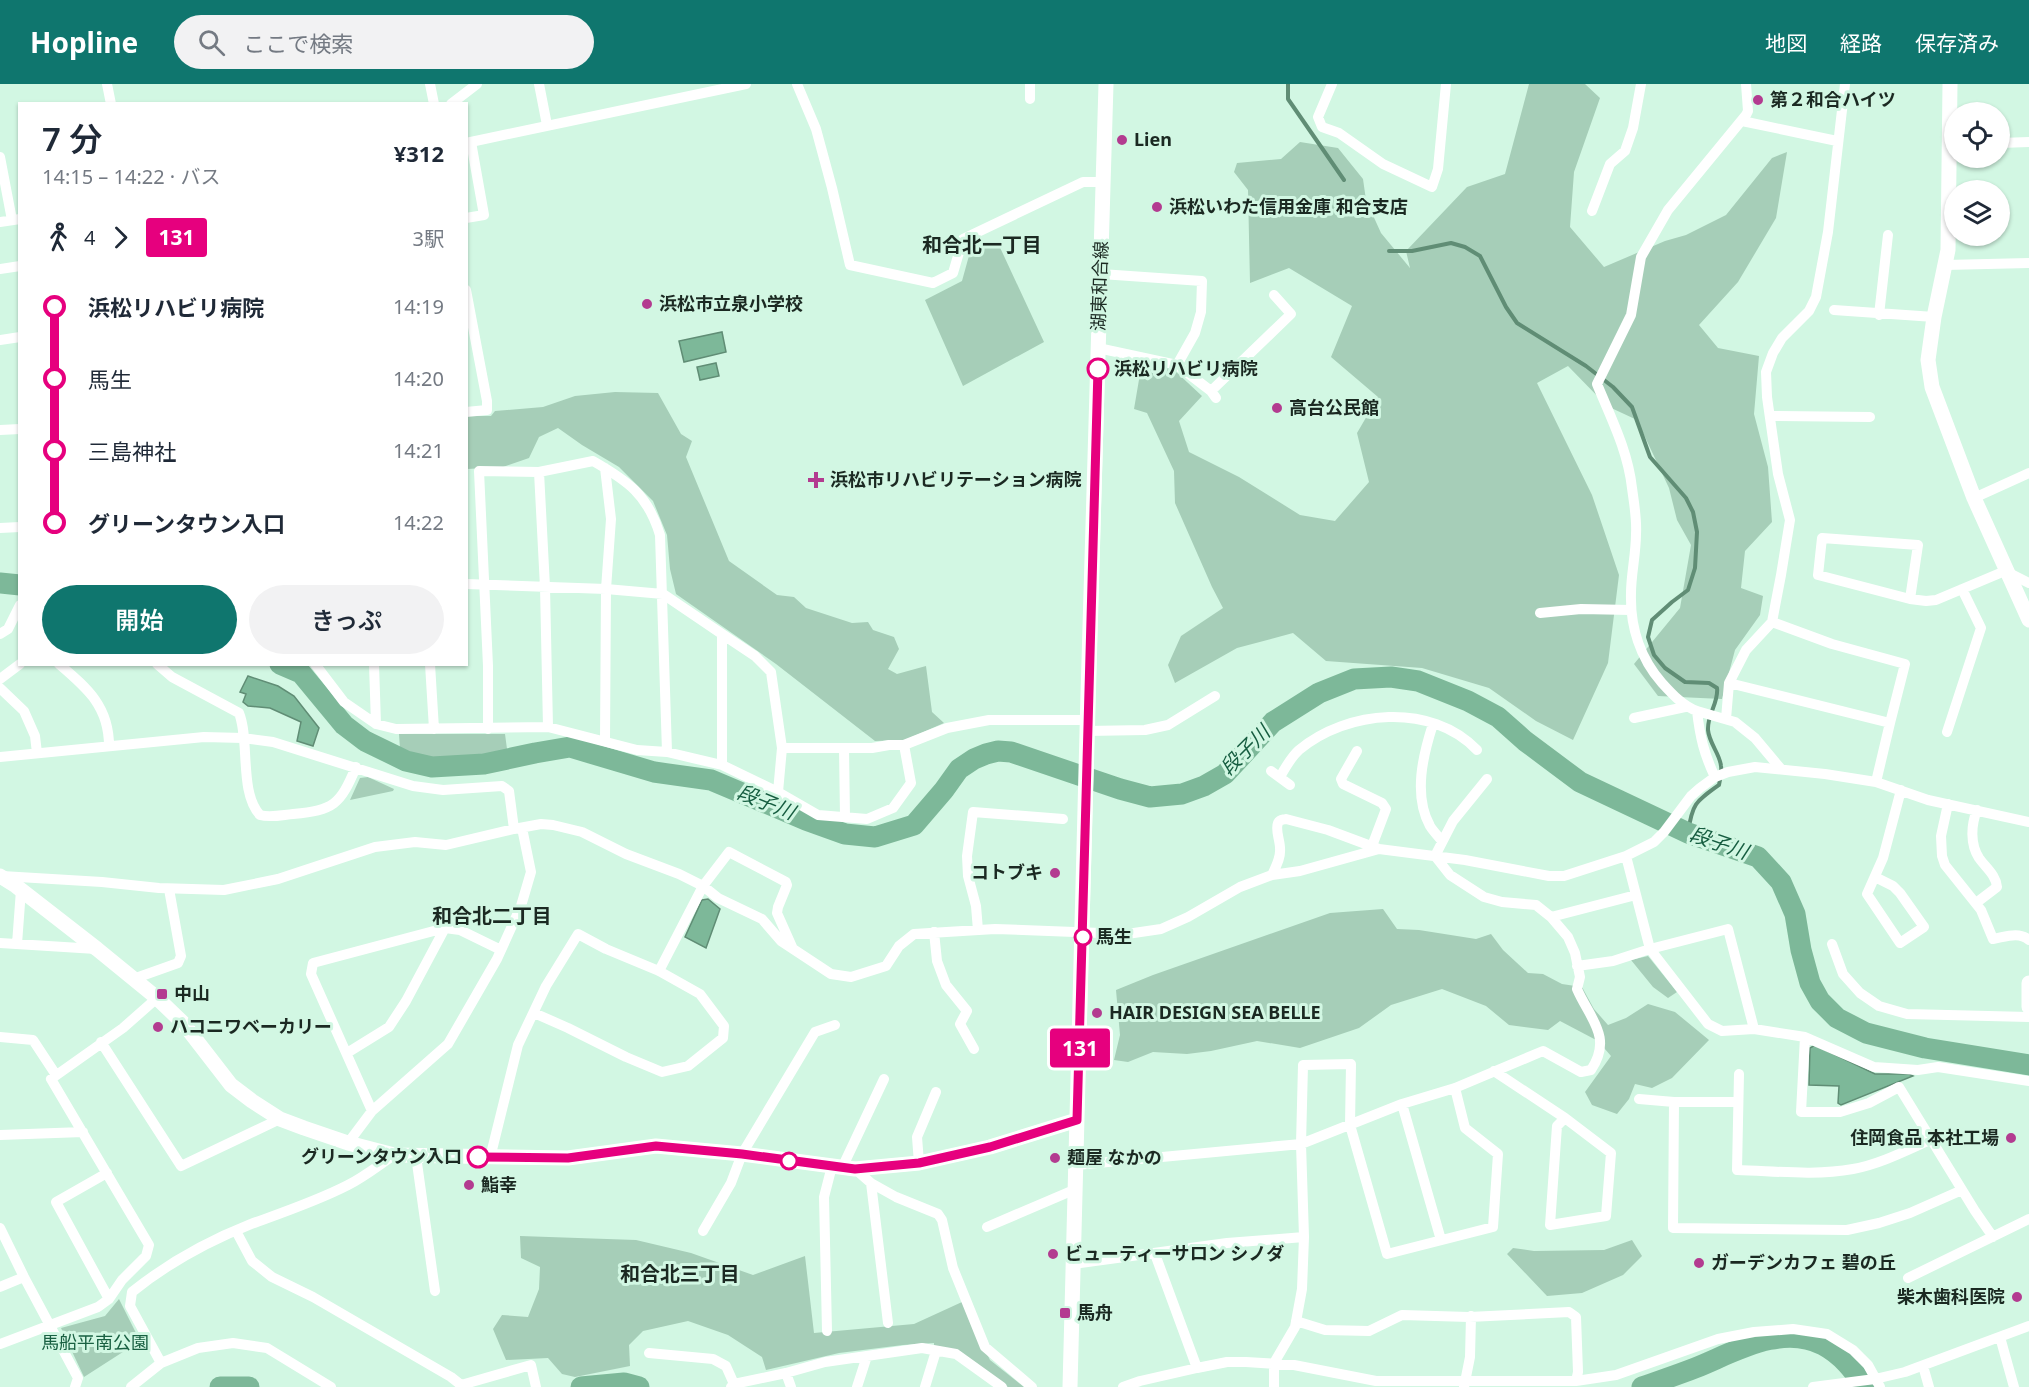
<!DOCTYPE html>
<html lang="ja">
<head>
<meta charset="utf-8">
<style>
  :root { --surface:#fff; --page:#f2f2f3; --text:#1f2937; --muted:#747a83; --accent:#0f766e }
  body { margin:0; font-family:"Noto Sans","Noto Sans JP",sans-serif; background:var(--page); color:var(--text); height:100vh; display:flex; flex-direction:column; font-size:22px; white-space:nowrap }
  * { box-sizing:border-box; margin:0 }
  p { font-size:20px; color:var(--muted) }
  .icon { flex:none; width:33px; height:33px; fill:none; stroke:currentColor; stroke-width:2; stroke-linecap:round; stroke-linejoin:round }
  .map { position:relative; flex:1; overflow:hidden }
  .drawer { position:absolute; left:18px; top:18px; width:450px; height:564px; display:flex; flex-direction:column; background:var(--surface); border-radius:0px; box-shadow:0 2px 4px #0004 }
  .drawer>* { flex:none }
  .badge { padding:0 12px; border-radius:4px; font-size:21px; line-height:39px }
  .controls { position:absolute; left:1944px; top:18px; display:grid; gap:12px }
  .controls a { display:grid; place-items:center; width:66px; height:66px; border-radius:50%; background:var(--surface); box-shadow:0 2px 4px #0004; font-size:30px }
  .map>.badge { position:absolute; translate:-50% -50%; box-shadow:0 0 0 3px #fff }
  .legs { display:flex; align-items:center; gap:9px; height:66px; padding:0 24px; font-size:20px }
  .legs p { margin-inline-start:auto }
  .head { display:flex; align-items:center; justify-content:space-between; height:102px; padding:0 24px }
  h1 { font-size:33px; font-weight:600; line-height:45px }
  .button { display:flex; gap:12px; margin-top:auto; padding:12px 24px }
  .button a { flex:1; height:69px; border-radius:36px; background:var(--accent); color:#fff; font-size:24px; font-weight:600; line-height:69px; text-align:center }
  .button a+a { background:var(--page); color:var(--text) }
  ul { padding:0 24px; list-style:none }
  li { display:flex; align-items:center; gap:21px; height:72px; font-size:22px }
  li i { display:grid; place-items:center; width:9px; height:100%; margin:0 8px; background:currentColor }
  li i::after { content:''; width:15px; height:15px; margin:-8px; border:4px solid; border-radius:50%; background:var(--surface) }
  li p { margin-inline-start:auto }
  li:first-child i { background:linear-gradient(#0000 50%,currentColor 0) }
  li:last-child i { background:linear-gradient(currentColor 50%,#0000 0) }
  header { display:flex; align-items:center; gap:36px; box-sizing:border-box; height:84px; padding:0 30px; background:var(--accent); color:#fff }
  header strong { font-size:28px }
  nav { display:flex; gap:33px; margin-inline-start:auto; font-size:21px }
  .search { width:420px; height:54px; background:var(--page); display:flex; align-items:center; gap:15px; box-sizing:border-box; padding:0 21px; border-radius:33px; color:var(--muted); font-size:22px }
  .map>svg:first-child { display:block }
  .green { fill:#a6ceb8 }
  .water { fill:#7db899; stroke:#608d75; stroke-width:1.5 }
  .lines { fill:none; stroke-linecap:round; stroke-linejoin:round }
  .stream { stroke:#608d75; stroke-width:4 }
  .river { stroke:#7db899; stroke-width:21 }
  .street { stroke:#fff; stroke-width:10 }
  .secondary { stroke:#fff; stroke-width:15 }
  .line-1-casing { stroke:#fff; stroke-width:14 }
  .line-1 { stroke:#e6007e; stroke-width:9 }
  .poi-dot { fill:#b33b90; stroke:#d2f7e3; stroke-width:2 }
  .stop-1-dot { fill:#fff; stroke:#e6007e; stroke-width:3 }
  .labels { text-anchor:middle; stroke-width:6; stroke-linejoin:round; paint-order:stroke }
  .poi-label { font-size:18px; font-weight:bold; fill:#1b2922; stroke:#d2f7e3; text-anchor:start }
  .street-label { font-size:18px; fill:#1b2922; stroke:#d2f7e3 }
  .stop-label { font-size:18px; font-weight:bold; fill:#1b2922; stroke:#d2f7e3; text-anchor:start }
  .park-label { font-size:18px; fill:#196042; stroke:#d2f7e3 }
  .neighbourhood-label { font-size:20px; font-weight:bold; fill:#1b2922; stroke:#d2f7e3 }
  .water-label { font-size:20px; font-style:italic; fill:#165d40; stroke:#d2f7e3 }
</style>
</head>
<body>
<header>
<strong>Hopline</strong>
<div class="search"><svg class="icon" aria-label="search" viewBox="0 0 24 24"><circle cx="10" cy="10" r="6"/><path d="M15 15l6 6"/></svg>ここで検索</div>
<nav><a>地図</a><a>経路</a><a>保存済み</a></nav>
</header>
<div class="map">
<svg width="2029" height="1303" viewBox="0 0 2029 1303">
  <rect width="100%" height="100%" fill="#d2f7e3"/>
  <!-- green -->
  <path class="green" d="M1529,0H1585L1600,14L1574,88L1570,143L1604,183L1665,157L1686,151L1726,131L1772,74L1787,68L1776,134L1738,198L1699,241L1718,264L1759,272L1754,330L1768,383L1772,438L1745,467L1741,504L1763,512L1760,531L1735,566L1722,615L1658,612L1634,580L1680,524L1691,461L1677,436L1669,404L1637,336L1607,322L1568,282L1537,299L1592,411L1619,491L1608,579L1573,656L1536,637L1489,604L1422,584L1326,577L1293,549L1237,564L1175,599L1168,581L1181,552L1223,524L1212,503L1175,419L1174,387L1147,329L1134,325L1142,278L1173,285L1202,312L1179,337L1189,368L1239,393L1300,431L1335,437L1369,398L1357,349L1378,313L1331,273L1352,222L1289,184L1250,199L1248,106L1234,88L1237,79L1281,75L1300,58L1338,64L1363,95L1366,116L1381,149L1410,184L1406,167L1467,103L1505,90Z
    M997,157L1044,258L963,302L925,216L962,197L970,168Z
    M615,308L658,309L681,350L692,357L686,373L729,477L777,511L794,513L806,524L852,539L868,538L873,546L894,553L899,565L888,585L897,590L926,582L932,628L944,639L905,656L875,657L776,580L676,510L670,485L667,451L653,417L619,383L582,361L558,344L539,353L529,374L503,383L467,385L466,332H491L495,327L543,323L575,312Z
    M399,650H505L507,665C501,667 495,671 489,673C464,680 424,674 400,665Z
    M368,693L394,705L393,707L350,716L360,694Z
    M1383,825L1397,845L1419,846L1476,855L1491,850L1503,866L1528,889L1543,890L1562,900L1582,903L1594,925L1608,941L1626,934L1648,920L1675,928L1709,956L1672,994L1652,1004L1635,1000L1629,1015L1617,1030L1592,1021L1585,1008L1611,972L1598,957L1560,937L1548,946L1509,941L1486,922L1442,905L1391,921L1359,944L1300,964L1257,957L1211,967L1187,970L1153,968L1128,978L1114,976L1120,951L1116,906L1153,891L1330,829Z
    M1648,872L1677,908L1668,914L1653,903L1631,876Z
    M520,1152L636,1156L691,1169L753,1191L805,1172L814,1249L914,1240L962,1218L990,1276L1024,1303H1008L972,1276L934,1263V1259L903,1261L839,1269L766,1286L762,1273L728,1251L688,1237L643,1247L629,1261L630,1282L575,1293L562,1290L548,1274L506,1276L493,1245L502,1231L528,1233L539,1205L540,1183L521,1174Z
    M1632,1156L1642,1172L1623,1191L1582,1209L1547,1212L1507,1170L1513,1164L1534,1167L1604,1166Z
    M119,1215L140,1257L84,1293L61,1244L105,1232Z"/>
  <!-- water -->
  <path class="water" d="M722,248L726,268L684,278L679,257Z
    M716,279L719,292L700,296L697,283Z
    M248,592L278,602L294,612L319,644L313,662L297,657L301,638L270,624L248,622L243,618L246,610L240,608Z
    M708,815L720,825L706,864L685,853L702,816Z
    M1815,961L1875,990H1909L1913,992L1841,1021L1838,1019L1839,1002L1809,1001L1810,964Z"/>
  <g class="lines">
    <!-- stream -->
    <path class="stream" d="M1288,0V15L1344,96
      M1389,167H1412L1451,159L1465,163L1480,172L1506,223L1517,239L1586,282L1613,303L1632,323L1650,373L1686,414L1693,428L1697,448L1695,484L1688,506L1672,518L1652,536L1648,553L1654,571L1665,584L1685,598L1709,599L1717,604C1719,618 1707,631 1708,646C1709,659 1720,670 1721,682C1722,688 1720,695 1719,701C1695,718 1692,720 1688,749"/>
    <!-- river -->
    <path class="river" d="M0,499L20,501
      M280,580L301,589L344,641L365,657L406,677L432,683L484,680L535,669L570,663L654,688L711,696L806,736L845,750L875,753L914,741L944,706L959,685L974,675L986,670L998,667L1011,668L1120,705L1150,713L1182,710L1204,702L1225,690L1273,638L1319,609L1354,595L1391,593L1418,597L1468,617L1498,633L1525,657L1580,698L1688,749L1758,773L1781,798L1795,830L1801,866L1810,899L1820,917L1837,934L1866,949L1925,964L2029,981
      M220,1303H249
      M581,1303L624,1299L639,1303
      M1642,1303C1659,1297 1677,1291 1695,1284C1733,1269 1781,1239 1823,1261C1842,1271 1853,1286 1865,1303"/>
    <!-- street -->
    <path class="street" d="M107,0L111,20
      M430,0L434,20
      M539,0L547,41
      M797,0L816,45L832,104L850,181L933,199L953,189L963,155L1083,98H1103
      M1030,0V15
      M1332,0L1318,33L1322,43L1339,49L1383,80L1432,103L1438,85L1446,0
      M451,20L477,0
      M1742,37L1837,57
      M466,59L746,0
      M2000,59L2029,58
      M0,73L12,136
      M1592,127L1610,80L1625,67L1633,44L1641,0
      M466,134L484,131L471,58
      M0,138L20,135
      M1945,181L2029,179
      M0,185L20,182
      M1101,190L1202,197L1201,228L1195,249L1177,281
      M466,206L487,317V326L466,328
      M1834,226L1934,233
      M1879,231L1888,151
      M0,256L20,253
      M1098,264L1177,281L1211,307L1216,314
      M1211,307L1291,230L1274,211
      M1770,332L1870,333
      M0,346L20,345
      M605,384L611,435L606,505L605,657
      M539,388L545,503L548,643
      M1974,414L2029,389
      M0,444L20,443
      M466,500L606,505L663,510L722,550V681L667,668
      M1910,515L1918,461L1822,454L1818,491L1910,515L1926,517L1936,516L2005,487L2029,499
      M1540,529L1581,525L1631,526
      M0,550L8,545L20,521
      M59,580C87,604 109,622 109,662
      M157,580L172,593L239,629C250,656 239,709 260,731C270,734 282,731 293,730C334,726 340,721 356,683
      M315,580L344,618L376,640L396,645L548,643L637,666L667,668L660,451C648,411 628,397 593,377L539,388L479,387L488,582V645
      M374,580L376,640
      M430,580L434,645
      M0,595L20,580
      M1729,599L1890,639L1905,580L1832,560L1772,538
      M0,604L24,627L35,652L37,669
      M1697,627L1735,638L1755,654L1781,685
      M1634,634L1685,623
      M1726,635L1729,599L1746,566L1772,538L1781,491L1790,436L1778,390L1767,313L1766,288L1773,269L1782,254L1809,227L1816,213L1828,148L1845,0
      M1433,640C1423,671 1413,711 1430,742C1433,747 1438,752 1442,757
      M1087,647L1145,646L1168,641L1215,612
      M1947,648L1981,544L1962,505
      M782,664H872L889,661H904L947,644L989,636H1087
      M844,664L845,733
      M1357,667L1341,695L1343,700L1382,719L1386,725L1372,762
      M0,673L204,653L243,654L273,658L413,702L443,706L502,702L509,707L514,745
      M722,681L778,708L782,664L771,588L755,572L722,550
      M1271,687L1290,701
      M1280,693C1285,684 1291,673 1299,666C1347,626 1431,618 1477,666
      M1715,693C1704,670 1700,653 1697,627C1683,622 1672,610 1662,599C1640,574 1630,542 1631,509C1631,490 1636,470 1636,450C1637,435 1634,419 1632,404C1628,367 1611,334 1597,300L1631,231L1641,173L1668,126L1746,31L1748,27L1746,0
      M1876,698L1890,639
      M778,708L818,731L867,735L893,724L911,699L904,661
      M1948,720L1941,752L1942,772L1945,781L1981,826L1993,855C2005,853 2019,847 2029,856
      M1626,772L1650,865L1708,940L1722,947L1754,945
      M1272,791C1276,782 1281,774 1280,764C1280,756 1275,746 1278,739C1280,735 1282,736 1286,735L1328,746L1379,765
      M2,792L102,798L159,804L224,806L278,795L375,763L415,758L446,761L514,745L541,740L553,741L582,748L626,770L679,790L703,802L718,814L762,835L781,857L831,890L851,893L886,882L899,862L914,850L995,845L1127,850L1161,845L1188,833L1240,803L1272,791L1300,787L1379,765L1465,776L1549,792H1564L1626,772L1654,758L1664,748L1691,712L1700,704L1715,693L1728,688L1755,683L1825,690L1876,698L1928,716L2029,738
      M1875,793L1893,802L1900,809L1924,843L1900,859L1867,810L1883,774L1901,706
      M1976,819L1997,803C1996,791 1986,784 1979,774C1970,760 1971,741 1977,726
      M1551,833L1636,811
      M978,846L976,822L968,792L967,772L973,728L1063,735
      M934,848L937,877L946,901L967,927L960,940L974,965
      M0,859L96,865
      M17,860L21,806
      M1832,860L1843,890L1860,909L1879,922L1907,930L2029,933
      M1577,882L1613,877L1650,865L1728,845L1754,945L1805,953
      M659,887L703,802L729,768L786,798L787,801L778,823L777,829L793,865
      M133,895L178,879L181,872L169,805
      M0,953L33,956L56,991
      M101,958L181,1082L280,1035
      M347,969L389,943L406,917L445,844
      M1494,987L1565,1034L1557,1042L1550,1141L1606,1132L1611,1069L1565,1034
      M1739,990L1737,1086C1775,1087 1815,1092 1853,1085C1880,1080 1905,1067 1930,1056
      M1639,1015L1674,1018
      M1738,1018H1674L1673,1144L1847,1146L1879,1139L1910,1129L1962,1106
      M1402,1020L1441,1156
      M372,1027L311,890L313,879L445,844L460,846L501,866
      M0,1051L83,1048
      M348,1059L372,1027L448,960L497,875L521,822L531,788L522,744
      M416,1072L435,1207
      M490,1074L518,961L546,902L578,850L606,865L659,887L700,910L724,942L723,954L688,982L662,988L626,973L568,944L534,929
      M919,1079L917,1053L936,1008
      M1076,1081L1301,1060L1402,1020L1455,1004L1543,967L1581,988L1591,986C1613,953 1590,935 1577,905L1580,893L1575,869L1568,853L1551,833L1536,821L1502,818L1484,813L1450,791L1435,772L1453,737L1487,695
      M842,1084L884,995
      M855,1085L871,1099L896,1113L938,1130L942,1136L953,1184L985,1263L1032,1303
      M107,1089L56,1118L109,1215
      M871,1099L888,1239
      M987,1143L1076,1105
      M0,1144L24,1193L78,1294L75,1303
      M236,1147L252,1177L272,1193L313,1213L451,1293L461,1301L460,1303
      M703,1147L731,1099L742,1070L815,948L835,941
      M1993,1153L1975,1127L1899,1003L1869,1019L1840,1028H1801L1805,953L1874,983L1918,986L1938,983L2029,997
      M1155,1170L1197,1284
      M1073,1180L1227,1159L1304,1153
      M1908,1194L2029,1135
      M0,1203L24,1193
      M1296,1237L1325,1246L1369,1247L1402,1231L1469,1233L1569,1228L1576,1233L1578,1288L1576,1297
      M827,1247L824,1113L832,1082
      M2000,1253L2014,1303
      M0,1260L98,1223L109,1215L122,1196L146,1172L149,1161L51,995L123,944L157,914
      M649,1269L713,1275L726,1282L734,1300
      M161,1279L130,1222L132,1208C168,1179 208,1157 251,1140C284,1128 317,1117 348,1101C364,1093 379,1081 394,1071
      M1923,1282L1929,1303
      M786,1289L825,1278L922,1264L956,1270L1002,1303
      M461,1301L531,1281L536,1303
      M131,1303L161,1279L198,1264L233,1259L267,1264L331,1303
      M731,1303L734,1300L786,1289L791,1303
      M857,1303L867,1272
      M925,1303L936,1267
      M1123,1303L1140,1297L1197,1284L1227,1278H1246L1294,1281L1376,1297H1576L1616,1291L1718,1255L1754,1248L1793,1245L1827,1250L1853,1266L1868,1281L1880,1303
      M1274,1303V1279L1295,1243L1302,1205L1304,1153L1301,1060L1303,981L1351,980L1350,1041L1387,1170L1493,1143L1498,1070L1465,1044L1455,1004
      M1464,1303L1470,1273L1471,1232
      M1813,1303L1875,1295L1905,1288L2029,1242"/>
    <!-- secondary -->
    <path class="secondary" d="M1950,0L1948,166L1934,233L1928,276L1932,303L1974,414L2029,536
      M0,792L16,802L97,865L157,914L183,939L231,1001L252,1017L280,1035L304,1044L348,1059L394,1071L568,1074L656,1062L742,1070L855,1085L919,1079L990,1063L1077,1036
      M2029,899V923
      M1070,1303C1081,869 1092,434 1106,0"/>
  </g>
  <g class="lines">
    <!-- line-1 casing -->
    <g class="line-1-casing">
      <path id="line-1" d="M478,1073L568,1074L656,1062L742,1070L855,1085L919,1079L990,1063L1077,1036L1098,285"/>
    </g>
    <!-- line-1 -->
    <use href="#line-1" class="line-1"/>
  </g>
  <!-- markers -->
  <g class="poi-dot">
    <circle cx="1758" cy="16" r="6"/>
    <circle cx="1122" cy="56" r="6"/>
    <circle cx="1157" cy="123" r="6"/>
    <circle cx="647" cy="220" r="6"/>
    <circle cx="1277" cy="324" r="6"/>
    <path d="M813 387h6v6h6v6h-6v6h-6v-6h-6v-6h6z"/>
    <circle cx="1055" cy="789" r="6"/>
    <rect x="156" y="904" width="12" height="12" rx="3"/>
    <circle cx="1097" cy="929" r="6"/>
    <circle cx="158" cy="943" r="6"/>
    <circle cx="2011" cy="1054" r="6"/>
    <circle cx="1055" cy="1074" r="6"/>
    <circle cx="469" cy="1101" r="6"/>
    <circle cx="1053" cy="1170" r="6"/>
    <circle cx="1699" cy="1179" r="6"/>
    <circle cx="2017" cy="1213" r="6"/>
    <rect x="1059" y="1223" width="12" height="12" rx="3"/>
  </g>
  <g class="stop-1-dot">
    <circle cx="1098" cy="285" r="10"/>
    <circle cx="1083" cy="853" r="8"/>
    <circle cx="478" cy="1073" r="10"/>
    <circle cx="789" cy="1077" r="8"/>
  </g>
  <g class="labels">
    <!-- poi labels -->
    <g class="poi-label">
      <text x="1770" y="22">第２和合ハイツ</text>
      <text x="1134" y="62">Lien</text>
      <text x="1169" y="129">浜松いわた信用金庫 和合支店</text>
      <text x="659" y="226">浜松市立泉小学校</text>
      <text x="1289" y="330">高台公民館</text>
      <text x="830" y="402">浜松市リハビリテーション病院</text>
      <text x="1043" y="795" text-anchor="end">コトブキ</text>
      <text x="174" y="916">中山</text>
      <text x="1109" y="935">HAIR DESIGN SEA BELLE</text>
      <text x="170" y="949">ハコニワベーカリー</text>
      <text x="1999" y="1060" text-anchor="end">住岡食品 本社工場</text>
      <text x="1067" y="1080">麺屋 なかの</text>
      <text x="481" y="1107">鮨幸</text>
      <text x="1065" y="1176">ビューティーサロン シノダ</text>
      <text x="1711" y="1185">ガーデンカフェ 碧の丘</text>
      <text x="2005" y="1219" text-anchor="end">柴木歯科医院</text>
      <text x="1077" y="1235">馬舟</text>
    </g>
    <!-- street labels -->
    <g class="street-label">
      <text transform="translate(1100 202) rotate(-88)" y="6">湖東和合線</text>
    </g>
    <!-- stop labels -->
    <g class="stop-label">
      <text x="1114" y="291">浜松リハビリ病院</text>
      <text x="1096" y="859">馬生</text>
      <text x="462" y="1079" text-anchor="end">グリーンタウン入口</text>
    </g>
    <!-- park labels -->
    <g class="park-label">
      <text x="95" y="1265">馬船平南公園</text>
    </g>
    <!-- neighbourhood labels -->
    <g class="neighbourhood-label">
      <text x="982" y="168">和合北一丁目</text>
      <text x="492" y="839">和合北二丁目</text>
      <text x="680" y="1197">和合北三丁目</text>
    </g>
    <!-- water labels -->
    <g class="water-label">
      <text transform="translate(1245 666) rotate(-45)" y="7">段子川</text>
      <text transform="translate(766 718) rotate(22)" y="7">段子川</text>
      <text transform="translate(1719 759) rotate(19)" y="7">段子川</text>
    </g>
  </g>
</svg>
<div class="controls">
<a><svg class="icon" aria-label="locate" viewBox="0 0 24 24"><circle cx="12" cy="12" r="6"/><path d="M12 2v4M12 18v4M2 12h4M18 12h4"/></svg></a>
<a><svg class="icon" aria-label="layers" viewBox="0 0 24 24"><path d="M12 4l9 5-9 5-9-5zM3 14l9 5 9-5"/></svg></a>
</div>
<b class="badge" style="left:1080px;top:964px;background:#e6007e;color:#fff">131</b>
<section class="drawer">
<div class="head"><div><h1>7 分</h1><p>14:15 – 14:22 · バス</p></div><b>¥312</b></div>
<div class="legs"><svg class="icon" aria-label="walk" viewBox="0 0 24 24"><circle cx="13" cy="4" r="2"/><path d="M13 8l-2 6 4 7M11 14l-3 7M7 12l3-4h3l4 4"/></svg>4<svg class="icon" aria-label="forward" viewBox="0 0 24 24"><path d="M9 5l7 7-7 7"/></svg><b class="badge" style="background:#e6007e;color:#fff">131</b><p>3駅</p></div>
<ul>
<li><i style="color:#e6007e"></i><b>浜松リハビリ病院</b><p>14:19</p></li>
<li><i style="color:#e6007e"></i><span>馬生</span><p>14:20</p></li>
<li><i style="color:#e6007e"></i><span>三島神社</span><p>14:21</p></li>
<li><i style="color:#e6007e"></i><b>グリーンタウン入口</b><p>14:22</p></li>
</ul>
<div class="button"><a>開始</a><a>きっぷ</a></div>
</section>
</div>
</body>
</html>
